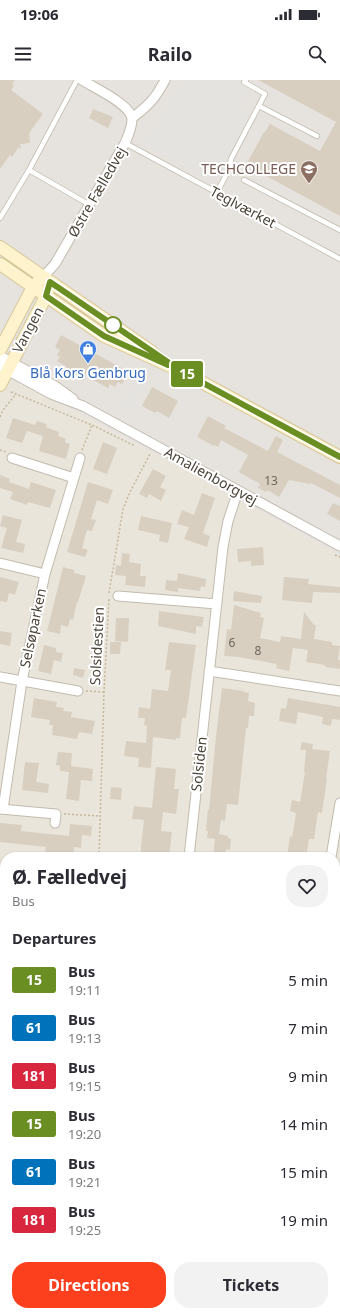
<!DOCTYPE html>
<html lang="en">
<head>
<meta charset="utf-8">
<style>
  :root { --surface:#fff; --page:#f2f2f3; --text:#2b2b33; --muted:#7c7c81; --accent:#fc3f1d }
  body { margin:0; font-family:"Noto Sans",sans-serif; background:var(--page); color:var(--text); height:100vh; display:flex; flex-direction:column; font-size:15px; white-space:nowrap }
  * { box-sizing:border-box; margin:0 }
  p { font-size:13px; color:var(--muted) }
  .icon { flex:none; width:22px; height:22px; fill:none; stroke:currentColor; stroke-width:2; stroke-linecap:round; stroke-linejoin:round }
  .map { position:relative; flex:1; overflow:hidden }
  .details { position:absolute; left:0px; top:772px; width:340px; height:464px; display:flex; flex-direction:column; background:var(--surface); border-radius:16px 16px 0 0; box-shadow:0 1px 3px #0004 }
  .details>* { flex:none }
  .badge { padding:0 8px; border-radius:3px; font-size:14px; line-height:26px }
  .map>.badge { position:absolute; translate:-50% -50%; box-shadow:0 0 0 2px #fff }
  h2 { padding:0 12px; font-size:15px; line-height:36px }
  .round { display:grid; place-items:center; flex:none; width:42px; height:42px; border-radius:16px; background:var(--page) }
  .head { display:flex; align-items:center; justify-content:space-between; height:68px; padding:0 12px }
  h1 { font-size:19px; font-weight:700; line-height:30px }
  .button { display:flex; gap:8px; margin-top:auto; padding:8px 12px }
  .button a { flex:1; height:46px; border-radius:16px; background:var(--accent); color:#fff; font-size:16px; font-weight:700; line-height:46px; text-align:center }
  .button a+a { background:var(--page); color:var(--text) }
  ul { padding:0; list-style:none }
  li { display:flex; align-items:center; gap:12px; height:48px; padding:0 12px }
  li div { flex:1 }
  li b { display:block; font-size:15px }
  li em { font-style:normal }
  li .badge { min-width:44px; font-weight:700; text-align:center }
  .status { display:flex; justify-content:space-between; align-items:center; height:28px; padding:0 20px; background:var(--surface); direction:ltr }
  .status svg { height:11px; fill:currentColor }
  header { display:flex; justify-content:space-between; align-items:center; height:52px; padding:0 12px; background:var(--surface); font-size:18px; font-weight:700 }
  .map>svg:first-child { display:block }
  .residential { fill:#eae5da; fill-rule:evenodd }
  .industrial { fill:#e6e2dd }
  .education { fill:#efe8d6 }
  .green { fill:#d2eab5 }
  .parking { fill:#e5e3e0 }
  .building { fill:#d8cfc1 }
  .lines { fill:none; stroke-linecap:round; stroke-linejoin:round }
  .lane-casing { stroke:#c2bbae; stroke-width:6 }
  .street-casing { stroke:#c2bbae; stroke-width:11 }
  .secondary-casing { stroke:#d6c79b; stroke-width:14 }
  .path { stroke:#c4b79f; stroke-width:1.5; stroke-dasharray:2 2; stroke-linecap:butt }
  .lane { stroke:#fff; stroke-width:4.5 }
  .street { stroke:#fff; stroke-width:9 }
  .secondary { stroke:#fff3cd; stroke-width:12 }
  .line-casing { stroke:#fff; stroke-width:9 }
  .line { stroke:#6b8e23; stroke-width:6 }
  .stop-dot { fill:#fff; stroke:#6b8e23; stroke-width:2 }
  .labels { text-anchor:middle; stroke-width:4; stroke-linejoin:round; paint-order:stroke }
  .number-label { font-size:12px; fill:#6e675b }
  .education-label { font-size:14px; fill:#785e54; stroke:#fff; text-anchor:end }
  .street-label { font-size:14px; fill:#4b4439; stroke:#fff }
  .shop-label { font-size:14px; fill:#366cbe; stroke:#fff }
</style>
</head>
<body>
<div class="status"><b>19:06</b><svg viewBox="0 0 49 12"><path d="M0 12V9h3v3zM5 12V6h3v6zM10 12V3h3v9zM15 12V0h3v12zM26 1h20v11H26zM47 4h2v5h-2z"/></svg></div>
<header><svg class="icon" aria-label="menu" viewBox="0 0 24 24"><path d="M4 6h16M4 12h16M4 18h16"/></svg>Railo<svg class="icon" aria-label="search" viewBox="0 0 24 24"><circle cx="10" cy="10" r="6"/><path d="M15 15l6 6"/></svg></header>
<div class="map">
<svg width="340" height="1236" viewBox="0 0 340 1236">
  <rect width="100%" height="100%" fill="#f6f3ec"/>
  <!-- residential -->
  <path class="residential" d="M0,294L62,325L205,401L340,476V1236H0ZM5,777H335V1231H5Z"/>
  <!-- industrial -->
  <path class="industrial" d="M0,0H340V476L205,401L62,325L0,294Z"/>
  <!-- education -->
  <path class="education" d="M5,1091V1231H206L207,1236H0V1092Z"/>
  <!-- green -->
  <path class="green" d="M0,796H5V1058L0,1059Z
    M0,1213H5V1231H152V1236H0Z"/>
  <!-- parking -->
  <path class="parking" d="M184,0H243L241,4L251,8L239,30L249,36L215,102L143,65Z
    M142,290L150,295L128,332L120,328Z
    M158,1231H206L207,1236H159Z"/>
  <!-- building -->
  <path class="building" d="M0,0H15L12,4L14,6L11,10L43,34L29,53L30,63L20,64L21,68H18L12,77L10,75L0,89Z
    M258,0H340V136L246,85L264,52H265L270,44L320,71L336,42Z
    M93,29L113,37L108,48L89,38Z
    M61,255L129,292L122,304L118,302L115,307L110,304L108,308L86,296L83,300L66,290L67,287L57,281L60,277L57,275L60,270L55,267Z
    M152,307L178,321L169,338L157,331L155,333L142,326Z
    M208,336L226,346L224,348L268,371L276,356L283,360L277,372L340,405V418L311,403L310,404L289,400L279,417L267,410L266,412L258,408L260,404L239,392L248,375L221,360L218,367L215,365L214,366L197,357Z
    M13,338L35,345L37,341L47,344L46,347L59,352L58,356L66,359L65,362L70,364L66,379L39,371L43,356L27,351L22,363L6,358Z
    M103,362L117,368L107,394L93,389Z
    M153,389L166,396L160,407L166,410L161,421L149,414L147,418L139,414Z
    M0,395L10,399L9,402L29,409L31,402L56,410L50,428L28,422L27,425L10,419L13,412L0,408Z
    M88,402L113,410L108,424L97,420L91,439L96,440L92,451L87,450L82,468L88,470L85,477L67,472Z
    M202,413L215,418L203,453L210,456L207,467L184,459L189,447L177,444L182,430L194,435Z
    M333,423L340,426V441L327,434Z
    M3,435L22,440L16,462L25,464L23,473L1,468L7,448L0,446Z
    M141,436L172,443L168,463L159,461L160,455L138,450Z
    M263,467L264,485L251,486V481L238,482L237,469Z
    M122,473L130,474L129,482L141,484L140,496H146L145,507L125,505L126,496L115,495L116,485L121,486Z
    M63,487L74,490V493L86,496L78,522H77L73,540L70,539L68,547L61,545L60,554L47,551Z
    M178,493L206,499L205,507L201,506L200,511L178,508V512L165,510L166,500L177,501Z
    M0,497L19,502L15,515L9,513L7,522L0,521Z
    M284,497L309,499L308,504L340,507V513L313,512L312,523L282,520Z
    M234,511L262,516L261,523L233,521Z
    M234,525L261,533L260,537L264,538L260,558L280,562L281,556L301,559L304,532L314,545H316L314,559L332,562V565L340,566L338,580H340V589L325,587V585L306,582L308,570L293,568L289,591L276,588L277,584L238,577L224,576L227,549L231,550Z
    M159,531L204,537L202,547L196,546V554L158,546Z
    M116,538H129L128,562L115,561Z
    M0,551L12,553L10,566L0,564Z
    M110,562H121L120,574H110Z
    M169,562L196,565L186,638H182L180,658H176V660L153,657L151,688L138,687L139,678L124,676L126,661L146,663L147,646L144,645L145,638H138L139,627L150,629L152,609L168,611L171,590H165Z
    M44,565L56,568V572L63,573L61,582L54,580L51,594L38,591Z
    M74,588L85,590L83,598L73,595Z
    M222,608L244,611V612L249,613L248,621L255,623L254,636H249L248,648H246L238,725L227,724L225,741L221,740L219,754L228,756V758L231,759L230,770L226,769V777H213L215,759L207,758L208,751H206L208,729L209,730L216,656Z
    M34,618L57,622L56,627L64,628L63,631L72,632L71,637L95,641L92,654L79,652L77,659L52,655L53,645H49L50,640L31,637Z
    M288,618L340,627V640L332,639L331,646L322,644L323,637L298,632L296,644L279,641L281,628L286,629Z
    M302,662L313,664L312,669L330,671L326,698L327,699L322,733L318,732L314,759H309L306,777H287L290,756L292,757L296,733L290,731L292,720L300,722L305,692H304L306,670H300Z
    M58,672L72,673L71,686L93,689L92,701L81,700L79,721L66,719L69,692L60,691V686L56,685Z
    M25,682L39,683L36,702L49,704L48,713L22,710Z
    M156,687L176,689L174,709H179L176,734L163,732L161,751L172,752L169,777H141V766L144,740L132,739L134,726L152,728Z
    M111,707L122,708L121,720L110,719Z
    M0,743L22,745L21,751L69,756L70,744L92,746L91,756L82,755L81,768L74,767L73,777H58V775L45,773L46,767L0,762Z"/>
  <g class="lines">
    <!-- lane casing -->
    <g class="lane-casing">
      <path id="lane" d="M77,0L29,90L90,125
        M259,26L317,56
        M125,63L340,179
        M244,100L340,150
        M217,113L229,89L231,79L265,14L244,2L246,0
        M0,138L29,90"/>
    </g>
    <!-- street casing -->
    <g class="street-casing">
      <path id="street" d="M132,38C148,26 156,18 165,0
        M43,197L55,184L125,63C128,56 132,48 132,39C131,24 94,8 82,0
        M0,276L55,306L73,319
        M0,286L51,314L83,326L107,339L340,466
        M12,378L74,398
        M0,483L45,494
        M118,516L217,524
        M209,591L340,611
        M0,597L78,611
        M0,729L56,734L55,743
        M3,729L22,601L45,494L80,378
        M189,777L223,467L228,441L238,411
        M331,777L340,723
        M335,1037H340
        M0,1068L5,1067
        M335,1093L340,1092
        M335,1227H340
        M257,1236V1233L283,1231"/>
    </g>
    <!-- secondary casing -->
    <g class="secondary-casing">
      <path id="secondary" d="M0,167L152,272
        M0,184L104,256L181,291L340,377
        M0,270L33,207L38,202
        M0,305L46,216L48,209"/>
    </g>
    <!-- path -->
    <path class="path" d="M217,88L222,87
      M11,312L92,345L135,366
      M0,337L3,330L16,314
      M0,370L6,372
      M82,370L92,345
      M335,475L340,477
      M109,513L123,429L130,412L150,374
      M86,611L104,612
      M64,734L100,736
      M99,777L104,612L109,518
      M0,813L5,814
      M0,916L5,930
      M0,1231H5"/>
    <!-- lane -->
    <use href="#lane" class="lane"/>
    <!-- street -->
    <use href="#street" class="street"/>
    <!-- secondary -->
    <use href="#secondary" class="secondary"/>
  </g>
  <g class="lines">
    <!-- line casing -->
    <g class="line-casing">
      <path id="line" d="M168,285L104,256L46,216L50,202L181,291L340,377"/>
    </g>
    <!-- line -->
    <use href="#line" class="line"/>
  </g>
  <!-- icons -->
  <defs>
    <g id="school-pin" transform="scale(0.9)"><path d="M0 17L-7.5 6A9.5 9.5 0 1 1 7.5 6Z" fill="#8d6e63" stroke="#fff"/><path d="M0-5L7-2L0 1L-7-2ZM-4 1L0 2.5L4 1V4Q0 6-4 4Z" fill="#fff"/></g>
    <g id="shop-pin" transform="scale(0.9)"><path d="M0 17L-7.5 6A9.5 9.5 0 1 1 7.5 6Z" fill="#3f7fe0" stroke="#fff"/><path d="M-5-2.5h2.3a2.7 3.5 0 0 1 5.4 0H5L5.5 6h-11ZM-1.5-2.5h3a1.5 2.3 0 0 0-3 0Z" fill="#fff"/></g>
  </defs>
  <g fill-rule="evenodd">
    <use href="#school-pin" x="309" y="89"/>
    <use href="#shop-pin" x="88" y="269"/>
  </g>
  <!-- markers -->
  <circle class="stop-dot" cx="113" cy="245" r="8"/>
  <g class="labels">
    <!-- number labels -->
    <g class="number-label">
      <text x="271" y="405">13</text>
      <text x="232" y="567">6</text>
      <text x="258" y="575">8</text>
    </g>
    <!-- education labels -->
    <g class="education-label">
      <text x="296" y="94">TECHCOLLEGE</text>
    </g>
    <!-- street labels -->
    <g class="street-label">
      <text transform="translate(97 112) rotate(-60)" y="5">Østre Fælledvej</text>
      <text transform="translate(243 127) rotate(28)" y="5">Teglværket</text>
      <text transform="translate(28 250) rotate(-62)" y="5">Vangen</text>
      <text transform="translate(211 396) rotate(29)" y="5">Amalienborgvej</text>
      <text transform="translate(33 548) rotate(-78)" y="5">Selsøparken</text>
      <text transform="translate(97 566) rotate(-87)" y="5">Solsidestien</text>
      <text transform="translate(199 684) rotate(-84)" y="5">Solsiden</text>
    </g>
    <!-- shop labels -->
    <g class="shop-label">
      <text x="88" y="298">Blå Kors Genbrug</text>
    </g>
  </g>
</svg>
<b class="badge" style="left:187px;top:294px;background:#6b8e23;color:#fff">15</b>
<section class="details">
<div class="head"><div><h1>Ø. Fælledvej</h1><p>Bus</p></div><a class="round"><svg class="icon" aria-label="heart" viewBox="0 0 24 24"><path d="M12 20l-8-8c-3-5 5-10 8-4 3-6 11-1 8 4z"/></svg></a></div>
<h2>Departures</h2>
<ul>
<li><span class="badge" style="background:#6b8e23;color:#fff">15</span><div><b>Bus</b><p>19:11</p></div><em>5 min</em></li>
<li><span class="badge" style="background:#0072bc;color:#fff">61</span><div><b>Bus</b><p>19:13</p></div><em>7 min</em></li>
<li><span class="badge" style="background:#d7263d;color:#fff">181</span><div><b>Bus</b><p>19:15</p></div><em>9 min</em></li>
<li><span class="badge" style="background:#6b8e23;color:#fff">15</span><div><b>Bus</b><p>19:20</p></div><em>14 min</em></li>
<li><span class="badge" style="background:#0072bc;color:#fff">61</span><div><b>Bus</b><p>19:21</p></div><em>15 min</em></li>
<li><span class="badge" style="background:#d7263d;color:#fff">181</span><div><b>Bus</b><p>19:25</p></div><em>19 min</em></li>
</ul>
<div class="button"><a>Directions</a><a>Tickets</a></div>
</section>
</div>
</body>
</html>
